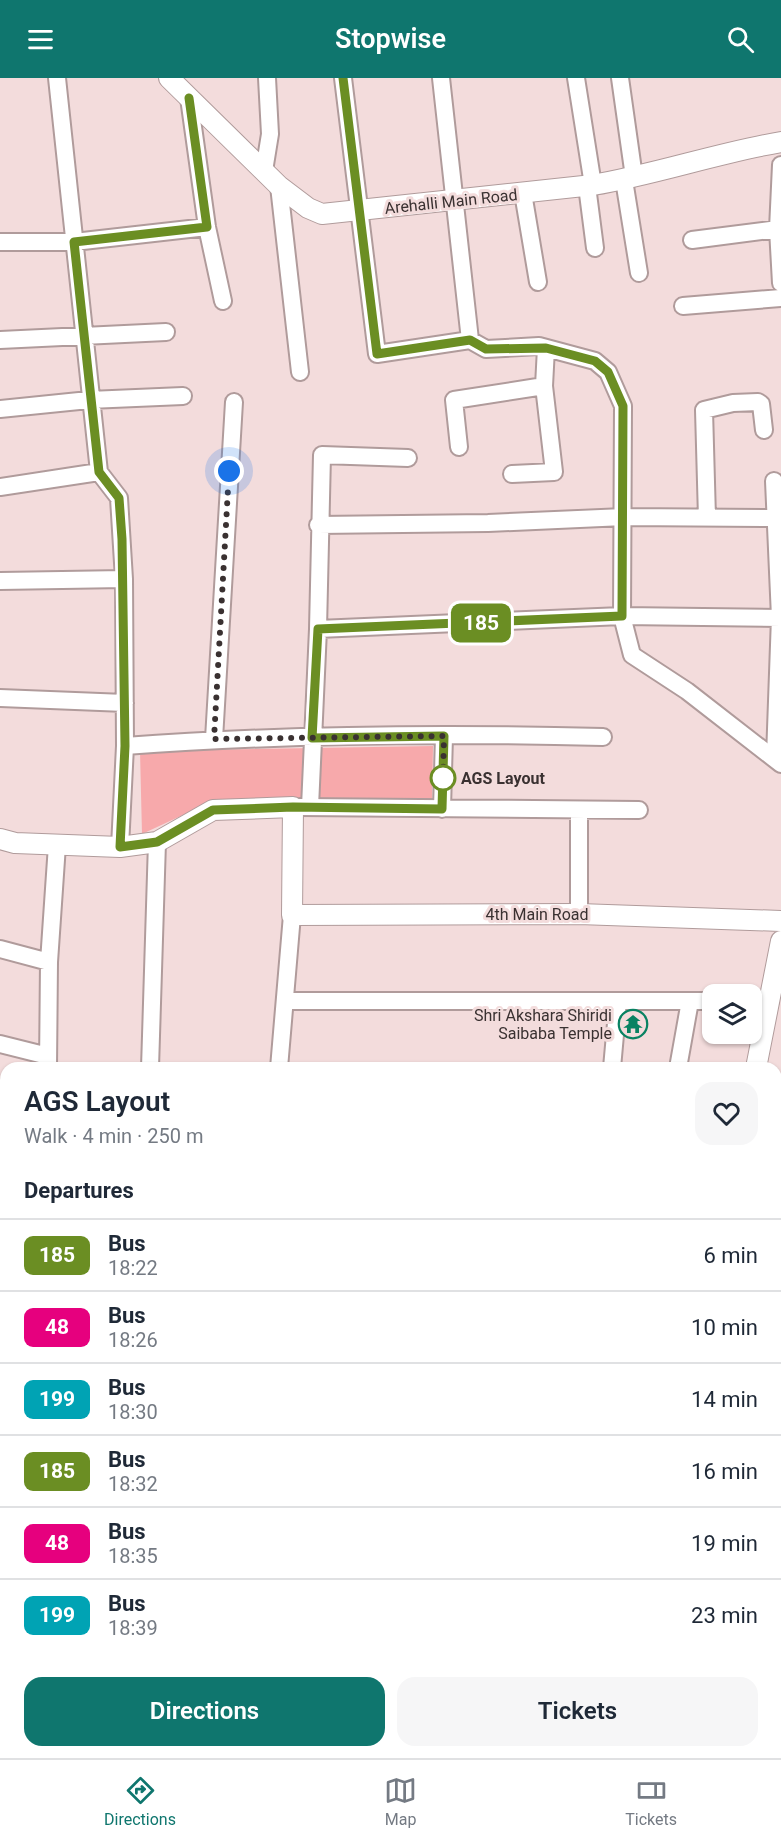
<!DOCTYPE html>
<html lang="en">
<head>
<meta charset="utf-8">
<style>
  :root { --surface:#fff; --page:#f6f6f7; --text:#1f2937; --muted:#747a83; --line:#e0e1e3; --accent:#0f766e }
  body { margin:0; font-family:Roboto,sans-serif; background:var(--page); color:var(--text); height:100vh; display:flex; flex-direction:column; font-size:22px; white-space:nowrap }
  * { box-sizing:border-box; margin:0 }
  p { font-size:20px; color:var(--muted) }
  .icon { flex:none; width:33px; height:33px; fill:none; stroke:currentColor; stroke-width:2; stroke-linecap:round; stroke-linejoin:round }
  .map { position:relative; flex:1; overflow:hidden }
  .drawer { position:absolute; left:0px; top:984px; width:782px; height:696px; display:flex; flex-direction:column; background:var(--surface); border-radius:18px 18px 0 0; box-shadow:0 2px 4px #0004 }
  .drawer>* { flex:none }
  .badge { padding:0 12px; border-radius:9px; font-size:21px; line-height:39px }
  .controls { position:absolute; left:702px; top:906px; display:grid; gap:12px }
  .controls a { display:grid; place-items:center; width:60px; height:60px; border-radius:12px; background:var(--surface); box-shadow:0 2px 4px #0004; font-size:30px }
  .you { position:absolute; width:30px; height:30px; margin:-15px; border:4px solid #fff; border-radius:50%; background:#1a73e8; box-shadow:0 0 0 9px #1a73e833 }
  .map>.badge { position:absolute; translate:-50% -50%; box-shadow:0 0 0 3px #fff }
  h2 { padding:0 24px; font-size:22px; line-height:54px }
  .round { display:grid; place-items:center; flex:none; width:63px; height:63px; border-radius:18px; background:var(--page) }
  .headline { display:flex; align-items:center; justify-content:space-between; height:102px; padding:0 24px }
  h1 { font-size:28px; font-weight:600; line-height:45px }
  .action { display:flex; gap:12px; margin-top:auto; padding:12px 24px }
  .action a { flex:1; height:69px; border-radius:18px; background:var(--accent); color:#fff; font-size:24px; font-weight:600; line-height:69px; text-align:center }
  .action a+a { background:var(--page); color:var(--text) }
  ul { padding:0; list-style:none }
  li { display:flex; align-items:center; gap:18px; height:72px; padding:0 24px; border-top:2px solid var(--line) }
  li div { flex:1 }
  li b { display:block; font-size:22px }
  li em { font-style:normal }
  li .badge { min-width:66px; font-weight:700; text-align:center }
  header { display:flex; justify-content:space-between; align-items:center; height:78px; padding:0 24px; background:var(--accent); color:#fff; font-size:27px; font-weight:600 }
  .menu { display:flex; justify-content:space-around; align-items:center; height:84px; border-top:2px solid var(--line); background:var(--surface); font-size:16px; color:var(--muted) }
  .menu a { display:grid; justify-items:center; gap:3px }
  .menu .on { color:var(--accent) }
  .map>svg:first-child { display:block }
  .green { fill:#f7a9ab }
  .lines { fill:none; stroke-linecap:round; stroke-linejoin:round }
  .minor-casing { stroke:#b09b9b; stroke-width:20 }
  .tertiary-casing { stroke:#b09b9b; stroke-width:22 }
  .minor { stroke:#fff; stroke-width:16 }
  .tertiary { stroke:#fff; stroke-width:20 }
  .line-casing { stroke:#fff; stroke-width:14 }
  .line { stroke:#6b8e23; stroke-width:9 }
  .walk { stroke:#3a3131; stroke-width:6; stroke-dasharray:0 10.8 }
  .stop-dot { fill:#fff; stroke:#6b8e23; stroke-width:3 }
  .labels { text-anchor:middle; stroke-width:6; stroke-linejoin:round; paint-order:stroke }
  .street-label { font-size:16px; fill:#3a3131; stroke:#f3dcdc }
  .stop-label { font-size:16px; font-weight:bold; fill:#3a3131; stroke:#f3dcdc; text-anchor:start }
  .poi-label { font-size:16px; fill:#3a3131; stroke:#f3dcdc; text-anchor:end }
</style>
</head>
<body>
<header><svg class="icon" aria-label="menu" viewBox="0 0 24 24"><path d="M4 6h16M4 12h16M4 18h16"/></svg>Stopwise<svg class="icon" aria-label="search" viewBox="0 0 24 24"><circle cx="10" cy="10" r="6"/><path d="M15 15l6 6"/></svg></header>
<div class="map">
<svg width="781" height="1680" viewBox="0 0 781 1680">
  <rect width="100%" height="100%" fill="#f3dcdc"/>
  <!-- green -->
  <path class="green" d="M433,668L432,722L211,724L142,756L140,673Z
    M776,1082H781V1169H776Z"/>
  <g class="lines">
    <!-- minor casing -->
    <g class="minor-casing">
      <path id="minor" d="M57,0L99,394L119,420L124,501L125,668L120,769
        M343,0L377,276L470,262
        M441,0L470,262L486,271L539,268L595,283L608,294L623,328L622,538L632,577L687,613L781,686
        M576,0L593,107
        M620,0L634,99
        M189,20L207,149L223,223
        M781,87L778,151L781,205
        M264,93L270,56L267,0
        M624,102L639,195
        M279,108L300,294
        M587,108L595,170
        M523,115L538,204
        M692,162L778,151
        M0,164H74L207,149
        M683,228L781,220
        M0,262L166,254
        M0,331L89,322L183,318
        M459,369L454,322L544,308L546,270
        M512,396L554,394L544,308
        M774,403L780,539L775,679
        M0,409L99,394
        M707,440L704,332L733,325L758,324L761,326L764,352
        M318,447L488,445L624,439L776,440
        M0,503L124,501
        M318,551L622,538L781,540
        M0,620L125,625
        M214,661L234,324
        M125,668C284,656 444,655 603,659
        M300,729L639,732
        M310,729L318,551L322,377L408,380
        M442,731L444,658
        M579,836V732
        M0,871L49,884
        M286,923H712
        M752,923H770
        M0,966L48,978
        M48,990L49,884L57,767
        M150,990L157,764
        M279,990L292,837
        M612,990L618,923
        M678,990L690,923
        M0,1230L6,1232
        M0,1340L6,1338
        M0,1551L6,1550
        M70,1680L107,1674
        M206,1680L207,1674
        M478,1680V1674
        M552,1680V1674
        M620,1680L621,1674
        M686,1680V1674"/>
    </g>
    <!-- tertiary casing -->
    <g class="tertiary-casing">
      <path id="tertiary" d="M169,0L279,108L308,130L322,136L593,107C657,96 717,75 781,64
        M0,761L15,765L120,769L157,764L213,732L293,729L292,837L579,836L781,843
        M756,990L781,863
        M776,1061H781"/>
    </g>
    <!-- minor -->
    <use href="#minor" class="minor"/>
    <!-- tertiary -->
    <use href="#tertiary" class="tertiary"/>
  </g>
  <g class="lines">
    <!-- line casing -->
    <g class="line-casing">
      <path id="line" d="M189,20L207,149L74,164L99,394L119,420L122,461L125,668L120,769L157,764L213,732L293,729L442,731L444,658L312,660L318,551L622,538L623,328L608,294L595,283L546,270L486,271L470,262L377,276L343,0"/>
    </g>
    <!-- line -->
    <use href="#line" class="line"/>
    <!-- walk -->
    <path class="walk" d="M229,393L214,661L444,658L443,700"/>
  </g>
  <!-- icons -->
  <defs>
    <g id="temple-ring" transform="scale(1.5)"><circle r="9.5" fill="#f3dcdc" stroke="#088262" stroke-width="1.5"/><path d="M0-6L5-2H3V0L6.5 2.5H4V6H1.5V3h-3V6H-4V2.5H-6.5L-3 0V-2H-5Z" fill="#088262"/></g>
  </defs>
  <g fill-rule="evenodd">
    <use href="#temple-ring" x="633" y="946"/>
  </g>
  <!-- markers -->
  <circle class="stop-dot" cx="443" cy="700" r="12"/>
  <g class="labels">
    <!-- street labels -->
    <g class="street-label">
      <text transform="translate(451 123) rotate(-6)" y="6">Arehalli Main Road</text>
      <text x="537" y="842">4th Main Road</text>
    </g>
    <!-- stop labels -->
    <g class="stop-label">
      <text x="461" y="706">AGS Layout</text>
    </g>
    <!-- poi labels -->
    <g class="poi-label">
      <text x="612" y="943">Shri Akshara Shiridi<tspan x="612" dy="18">Saibaba Temple</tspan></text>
    </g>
  </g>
</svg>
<div class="controls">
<a><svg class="icon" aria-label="layers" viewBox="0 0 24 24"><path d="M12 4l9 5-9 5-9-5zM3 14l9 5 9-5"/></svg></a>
</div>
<div class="you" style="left:229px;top:393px"></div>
<b class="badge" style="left:481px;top:545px;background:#6b8e23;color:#fff">185</b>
<section class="drawer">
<div class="headline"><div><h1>AGS Layout</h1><p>Walk · 4 min · 250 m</p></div><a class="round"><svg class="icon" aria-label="heart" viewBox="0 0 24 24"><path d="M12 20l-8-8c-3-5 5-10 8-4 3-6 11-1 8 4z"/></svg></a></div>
<h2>Departures</h2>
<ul>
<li><span class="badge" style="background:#6b8e23;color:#fff">185</span><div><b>Bus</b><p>18:22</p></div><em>6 min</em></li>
<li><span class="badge" style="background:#e6007e;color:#fff">48</span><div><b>Bus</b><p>18:26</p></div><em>10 min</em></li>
<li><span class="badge" style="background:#00a3b4;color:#fff">199</span><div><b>Bus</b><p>18:30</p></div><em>14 min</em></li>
<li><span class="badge" style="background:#6b8e23;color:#fff">185</span><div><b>Bus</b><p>18:32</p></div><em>16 min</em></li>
<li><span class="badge" style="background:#e6007e;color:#fff">48</span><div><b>Bus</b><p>18:35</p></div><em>19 min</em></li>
<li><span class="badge" style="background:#00a3b4;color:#fff">199</span><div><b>Bus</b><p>18:39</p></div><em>23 min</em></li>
</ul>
<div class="action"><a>Directions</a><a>Tickets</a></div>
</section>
</div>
<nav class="menu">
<a class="on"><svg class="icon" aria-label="directions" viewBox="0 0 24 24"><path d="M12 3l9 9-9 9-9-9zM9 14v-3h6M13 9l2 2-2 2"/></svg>Directions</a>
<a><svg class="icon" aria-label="map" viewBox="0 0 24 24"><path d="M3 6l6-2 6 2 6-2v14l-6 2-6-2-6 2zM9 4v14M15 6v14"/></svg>Map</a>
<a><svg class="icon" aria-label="tickets" viewBox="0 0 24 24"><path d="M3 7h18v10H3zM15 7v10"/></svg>Tickets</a>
</nav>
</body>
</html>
